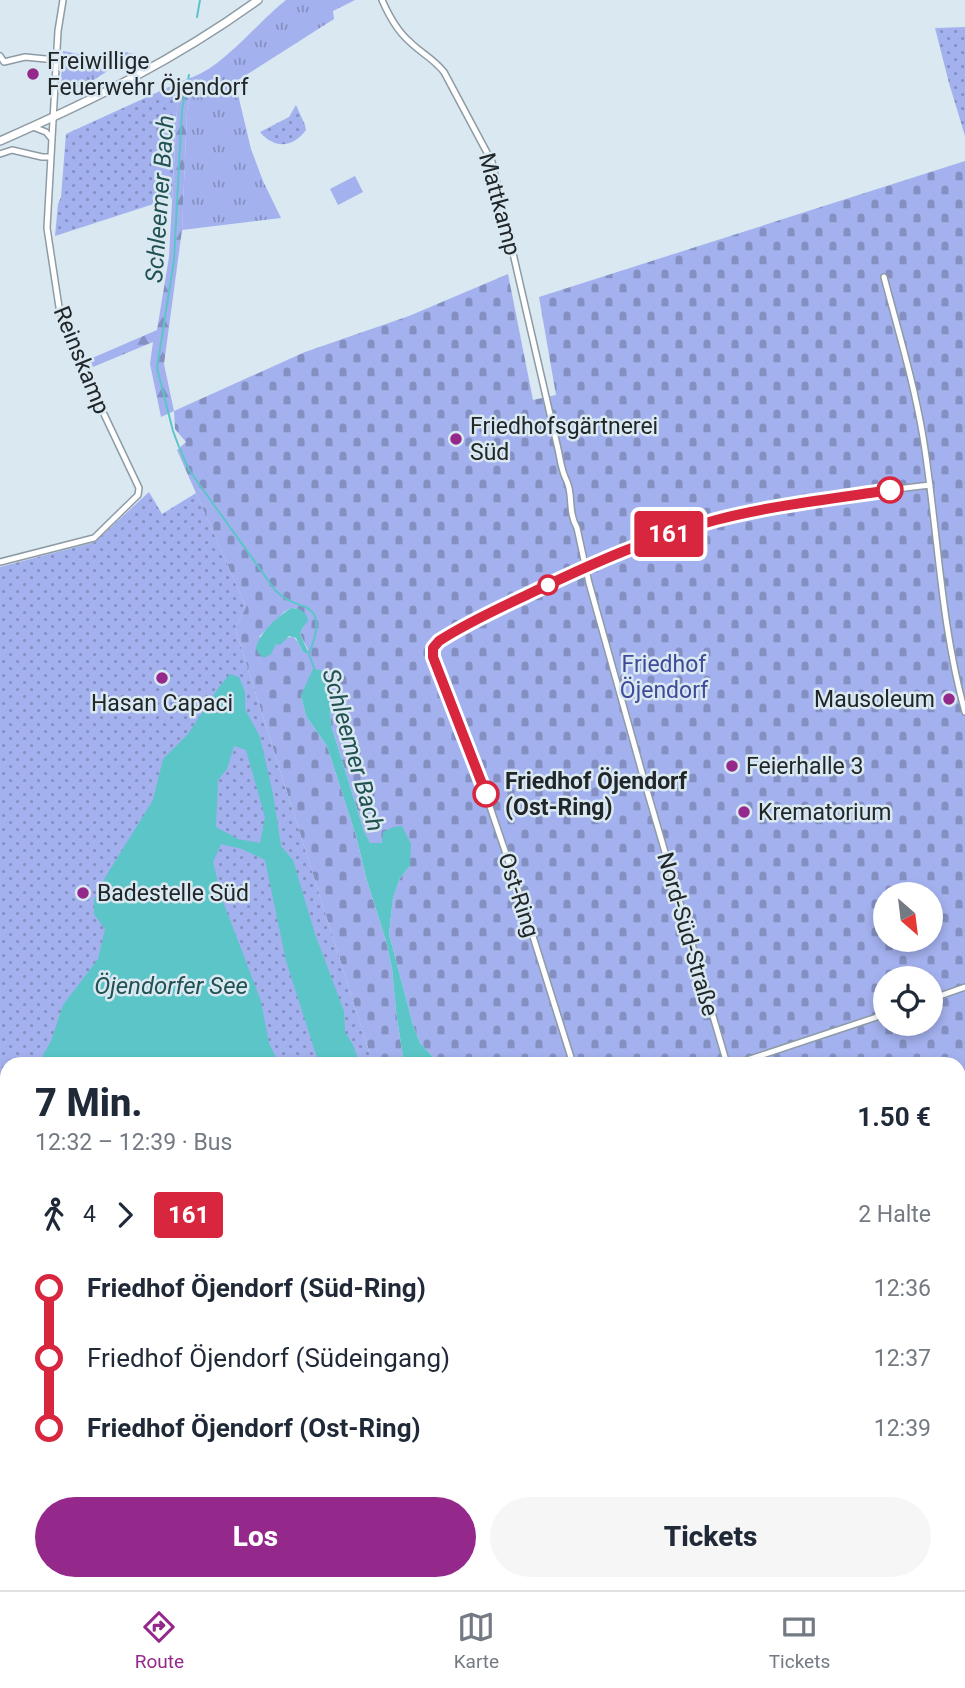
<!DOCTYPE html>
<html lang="de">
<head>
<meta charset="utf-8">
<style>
  :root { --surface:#fff; --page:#f6f6f7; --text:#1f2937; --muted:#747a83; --line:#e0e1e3; --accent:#94298b }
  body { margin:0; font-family:Roboto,sans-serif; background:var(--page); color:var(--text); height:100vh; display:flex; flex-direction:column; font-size:26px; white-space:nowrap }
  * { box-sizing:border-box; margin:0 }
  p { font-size:23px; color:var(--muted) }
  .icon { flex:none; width:38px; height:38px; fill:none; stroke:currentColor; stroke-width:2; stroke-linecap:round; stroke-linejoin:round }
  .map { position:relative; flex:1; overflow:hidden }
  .details { position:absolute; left:0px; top:1057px; width:966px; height:534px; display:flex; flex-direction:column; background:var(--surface); border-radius:21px 21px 0 0; box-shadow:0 4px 10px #0003 }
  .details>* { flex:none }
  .badge { padding:0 14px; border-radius:5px; font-size:24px; line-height:46px }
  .needle { width:46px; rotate:152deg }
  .tools { position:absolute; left:873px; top:882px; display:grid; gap:14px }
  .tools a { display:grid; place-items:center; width:70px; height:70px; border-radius:50%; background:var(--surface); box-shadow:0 4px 10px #0003; font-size:35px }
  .map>.badge { position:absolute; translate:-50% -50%; box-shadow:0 0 0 4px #fff }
  .legs { display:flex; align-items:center; gap:10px; height:77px; padding:0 35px; font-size:23px }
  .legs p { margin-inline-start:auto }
  .headline { display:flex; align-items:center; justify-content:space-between; height:119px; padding:0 35px }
  h1 { font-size:38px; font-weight:800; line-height:52px }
  .cta { display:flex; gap:14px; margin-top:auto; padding:14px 35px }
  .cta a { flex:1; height:80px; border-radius:42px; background:var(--accent); color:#fff; font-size:28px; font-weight:800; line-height:80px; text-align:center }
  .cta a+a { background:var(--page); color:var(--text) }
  ul { padding:0 35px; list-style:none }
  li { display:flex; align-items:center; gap:24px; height:70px; font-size:26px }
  li i { display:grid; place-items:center; width:10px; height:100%; margin:0 9px; background:currentColor }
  li i::after { content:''; width:18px; height:18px; margin:-9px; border:5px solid; border-radius:50%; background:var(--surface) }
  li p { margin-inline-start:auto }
  li:first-child i { background:linear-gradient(#0000 50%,currentColor 0) }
  li:last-child i { background:linear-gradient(currentColor 50%,#0000 0) }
  .menu { display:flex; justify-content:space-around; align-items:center; height:98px; border-top:2px solid var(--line); background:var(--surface); font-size:19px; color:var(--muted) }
  .menu a { display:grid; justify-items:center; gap:4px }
  .menu .active { color:var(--accent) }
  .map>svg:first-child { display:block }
  .grass { fill:url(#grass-tufts) }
  .forest { fill:url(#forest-firs) }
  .cemetery { fill:url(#cemetery-stones); fill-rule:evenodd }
  .park { fill:url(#park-dots) }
  .pitch { fill:#a3b1ee }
  .water { fill:#5cc5c8; fill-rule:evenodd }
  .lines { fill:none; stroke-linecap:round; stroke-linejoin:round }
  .stream { stroke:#5cc5c8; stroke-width:2 }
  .street-casing { stroke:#8e9ba4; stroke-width:8 }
  .secondary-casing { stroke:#8e9ba4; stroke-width:10 }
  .street { stroke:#fff; stroke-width:5 }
  .secondary { stroke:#fff; stroke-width:7 }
  .line-1-casing { stroke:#fff; stroke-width:16 }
  .line-1 { stroke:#d7263d; stroke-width:10 }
  .poi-dot { fill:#94298b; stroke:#d9e8f1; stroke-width:2.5 }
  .stop-1-dot { fill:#fff; stroke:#d7263d; stroke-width:3.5 }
  .labels { text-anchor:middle; stroke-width:5; stroke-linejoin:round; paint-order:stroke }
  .poi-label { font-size:23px; fill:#212629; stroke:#d9e8f1; text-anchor:start }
  .street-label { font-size:23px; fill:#212629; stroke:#d9e8f1 }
  .park-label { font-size:23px; fill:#3f4a98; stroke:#d9e8f1 }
  .stop-label { font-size:23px; font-weight:bold; fill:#212629; stroke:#d9e8f1; text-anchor:start }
  .water-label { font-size:24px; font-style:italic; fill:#225152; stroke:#d9e8f1 }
</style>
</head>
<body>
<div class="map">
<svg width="965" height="1590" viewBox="0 0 965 1590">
  <defs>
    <pattern id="grass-tufts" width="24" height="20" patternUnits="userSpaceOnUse" patternTransform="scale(1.75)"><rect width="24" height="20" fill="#a3b1ee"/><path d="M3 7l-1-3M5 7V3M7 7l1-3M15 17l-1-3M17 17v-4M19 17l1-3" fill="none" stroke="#8490c1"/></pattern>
    <pattern id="forest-firs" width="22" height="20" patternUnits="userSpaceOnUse" patternTransform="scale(1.75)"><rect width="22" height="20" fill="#a3b1ee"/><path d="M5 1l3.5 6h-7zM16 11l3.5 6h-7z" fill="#8490c1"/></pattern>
    <pattern id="cemetery-stones" width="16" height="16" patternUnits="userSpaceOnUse" patternTransform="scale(1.75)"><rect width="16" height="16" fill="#a3b1ee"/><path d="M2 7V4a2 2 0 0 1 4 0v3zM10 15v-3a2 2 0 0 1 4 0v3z" fill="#8490c1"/></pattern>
    <pattern id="park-dots" width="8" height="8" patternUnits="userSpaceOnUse" patternTransform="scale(1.75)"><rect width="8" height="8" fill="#a3b1ee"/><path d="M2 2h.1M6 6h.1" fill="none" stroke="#8490c1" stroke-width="1.8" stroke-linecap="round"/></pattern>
  </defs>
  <rect width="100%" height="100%" fill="#d9e8f1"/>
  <!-- grass -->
  <path class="grass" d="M286,0H355L333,11L334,19L235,82L251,149L263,181L281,218L182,230L187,111L193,77C224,66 259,21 286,0Z
    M116,50L134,54L92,81L60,96L63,51L103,59Z"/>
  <!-- forest -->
  <path class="forest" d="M193,77L187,111L182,230L164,364L174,411L161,417L150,364L153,342L93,367L90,359L157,330L169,257L177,109L182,81Z"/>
  <!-- cemetery -->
  <path class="cemetery" d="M965,161V1135L959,1141V1064H437L433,1057L420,1043L413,1025L389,934L393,898L400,878L410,866L382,843L370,844L364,831L331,725L330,693L301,695L306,716L327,746L356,836L367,881L386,941L392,968L396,1011L404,1064H373L235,628L246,607L177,450L186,442L175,429L174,411L305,352L409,316L508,274L533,400L556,395L539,297ZM291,608H296L303,627L300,634L308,650L303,652C294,634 294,634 276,643L259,637L284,612ZM886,894H931V940H886ZM886,978H931V1024H886Z"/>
  <!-- park -->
  <path class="park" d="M965,27V136L949,83L935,28Z
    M182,81L177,109L172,198L55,236L58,204L61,197L66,134Z
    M296,105L305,125L306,130C293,148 274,149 260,132L289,117Z
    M149,492L162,514L196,493L246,607L235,628L373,1064H7V1584H524L525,1590H0V567L95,542Z"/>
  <!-- pitch -->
  <path class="pitch" d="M355,176L363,192L338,205L330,189Z"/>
  <!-- water -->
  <path class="water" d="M291,608C300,608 307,612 308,621L303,627L300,634L309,654L303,652L296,638L289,636L280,645L276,644L271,654L264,658L259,654L256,648C260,632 277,617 291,608Z
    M313,669L321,670L327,678L330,693L331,725L364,831L370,843H382L383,832L393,827L402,826L411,844L410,866L400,878L393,898L389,934L413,1025L420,1043L433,1057L437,1064H404L396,1011L392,968L386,941L367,881L356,836L327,746L306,716L301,695Z
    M230,674L239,677L245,692V709L260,737L273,794L281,846L293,860L315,934L344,1011L345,1032L353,1045L360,1064H319L286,961L265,860L242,849L221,844L213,862L222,899L261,1001L269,1043L279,1064H42L43,1055L51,1041L63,1005L98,959L105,929L94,914V900L106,876L153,800L163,759L188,734L219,687ZM234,746L246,750L265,817L260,843L238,839L216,827L218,780L227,769Z
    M7,1197V1501L0,1473V1224L6,1216Z
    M26,1584H507L508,1590H28Z"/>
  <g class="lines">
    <!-- stream -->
    <path class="stream" d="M197,17L200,0
      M179,447L173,431L157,368L174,260L182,109L189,75
      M180,449L189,470L275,590C285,600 290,601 303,606C325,614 315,638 309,654L315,671
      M575,1584V1590
      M636,1584L638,1590"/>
    <!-- street casing -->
    <g class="street-casing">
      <path id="street" d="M382,0C389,16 397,31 410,42C421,53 434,59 444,72L492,162L558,449C560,458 561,468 565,477C567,481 568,484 569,488C572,502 569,513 577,528L589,583L648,794L727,1064
        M0,56L4,62L25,57L56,60
        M33,127L46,132L51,138
        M0,154L12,150L42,157H50
        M884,277C898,330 914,383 923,437C938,529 940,622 965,712
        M0,562L94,538L135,498L138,495L139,488L75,353L65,328L59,307L47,228L58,31L63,0
        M931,999L965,987
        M573,1064L520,895L487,798L433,657C432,649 434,644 441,639C518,599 595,557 678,531C760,506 845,495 930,485
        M735,1064L886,1014
        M959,1144L965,1137
        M959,1253L965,1247
        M959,1296L965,1302
        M959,1340L965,1346
        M959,1432L965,1430
        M959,1520L965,1518
        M823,1584L825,1590
        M655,1589L673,1584
        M954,1590L961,1587"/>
    </g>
    <!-- secondary casing -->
    <g class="secondary-casing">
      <path id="secondary" d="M0,141C91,101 177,59 258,0"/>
    </g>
    <!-- street -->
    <use href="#street" class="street"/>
    <!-- secondary -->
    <use href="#secondary" class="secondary"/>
  </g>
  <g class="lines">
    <!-- line-1 casing -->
    <g class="line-1-casing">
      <path id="line-1" d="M486,794L433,657V648L439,641C468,622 502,607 533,592C593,563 652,537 716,520C773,505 832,499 890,490"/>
    </g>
    <!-- line-1 -->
    <use href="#line-1" class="line-1"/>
  </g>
  <!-- markers -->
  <g class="poi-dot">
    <circle cx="33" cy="74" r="7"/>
    <circle cx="456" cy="439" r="7"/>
    <circle cx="162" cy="678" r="7"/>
    <circle cx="949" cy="699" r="7"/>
    <circle cx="732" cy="766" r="7"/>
    <circle cx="744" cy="812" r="7"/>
    <circle cx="83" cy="893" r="7"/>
  </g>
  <g class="stop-1-dot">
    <circle cx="890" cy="490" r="12"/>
    <circle cx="548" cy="585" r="9"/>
    <circle cx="486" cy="794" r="12"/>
  </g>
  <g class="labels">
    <!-- poi labels -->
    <g class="poi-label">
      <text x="47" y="69">Freiwillige<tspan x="47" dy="26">Feuerwehr Öjendorf</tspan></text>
      <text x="470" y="434">Friedhofsgärtnerei<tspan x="470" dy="26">Süd</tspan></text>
      <text x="935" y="707" text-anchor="end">Mausoleum</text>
      <text x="162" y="711" text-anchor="middle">Hasan Capaci</text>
      <text x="746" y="774">Feierhalle 3</text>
      <text x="758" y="820">Krematorium</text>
      <text x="97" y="901">Badestelle Süd</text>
    </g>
    <!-- street labels -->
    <g class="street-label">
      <text transform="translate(500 204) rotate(75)" y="8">Mattkamp</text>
      <text transform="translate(82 360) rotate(68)" y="8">Reinskamp</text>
      <text transform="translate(519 895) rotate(72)" y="8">Ost-Ring</text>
      <text transform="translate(688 934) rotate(74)" y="8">Nord-Süd-Straße</text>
    </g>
    <!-- park labels -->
    <g class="park-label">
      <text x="664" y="672">Friedhof<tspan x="664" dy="26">Öjendorf</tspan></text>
    </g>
    <!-- stop labels -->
    <g class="stop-label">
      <text x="505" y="789">Friedhof Öjendorf<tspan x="505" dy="26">(Ost-Ring)</tspan></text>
    </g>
    <!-- water labels -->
    <g class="water-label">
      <text transform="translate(160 199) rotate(-86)" y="8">Schleemer Bach</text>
      <text transform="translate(353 750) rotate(74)" y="8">Schleemer Bach</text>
      <text x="171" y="994">Öjendorfer See</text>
    </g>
  </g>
</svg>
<div class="tools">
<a><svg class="needle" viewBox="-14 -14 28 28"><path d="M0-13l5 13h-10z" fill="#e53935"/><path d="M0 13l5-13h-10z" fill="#747a83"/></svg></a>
<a><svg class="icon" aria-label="locate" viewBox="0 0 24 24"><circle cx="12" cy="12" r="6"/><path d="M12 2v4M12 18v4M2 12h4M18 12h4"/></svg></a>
</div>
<b class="badge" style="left:669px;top:534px;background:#d7263d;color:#fff">161</b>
<section class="details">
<div class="headline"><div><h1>7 Min.</h1><p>12:32 – 12:39 · Bus</p></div><b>1.50 €</b></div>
<div class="legs"><svg class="icon" aria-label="walk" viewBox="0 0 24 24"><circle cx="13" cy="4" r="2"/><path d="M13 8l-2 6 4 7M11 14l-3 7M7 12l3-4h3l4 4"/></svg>4<svg class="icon" aria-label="forward" viewBox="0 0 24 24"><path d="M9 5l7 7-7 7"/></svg><b class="badge" style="background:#d7263d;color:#fff">161</b><p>2 Halte</p></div>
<ul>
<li><i style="color:#d7263d"></i><b>Friedhof Öjendorf (Süd-Ring)</b><p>12:36</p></li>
<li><i style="color:#d7263d"></i><span>Friedhof Öjendorf (Südeingang)</span><p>12:37</p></li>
<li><i style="color:#d7263d"></i><b>Friedhof Öjendorf (Ost-Ring)</b><p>12:39</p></li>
</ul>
<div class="cta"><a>Los</a><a>Tickets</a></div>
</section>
</div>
<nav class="menu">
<a class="active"><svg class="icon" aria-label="directions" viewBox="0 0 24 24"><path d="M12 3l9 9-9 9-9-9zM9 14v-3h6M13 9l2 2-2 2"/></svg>Route</a>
<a><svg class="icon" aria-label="map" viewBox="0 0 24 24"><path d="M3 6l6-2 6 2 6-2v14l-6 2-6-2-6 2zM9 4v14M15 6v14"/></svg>Karte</a>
<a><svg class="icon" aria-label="tickets" viewBox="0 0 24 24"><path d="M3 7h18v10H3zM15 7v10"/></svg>Tickets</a>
</nav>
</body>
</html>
